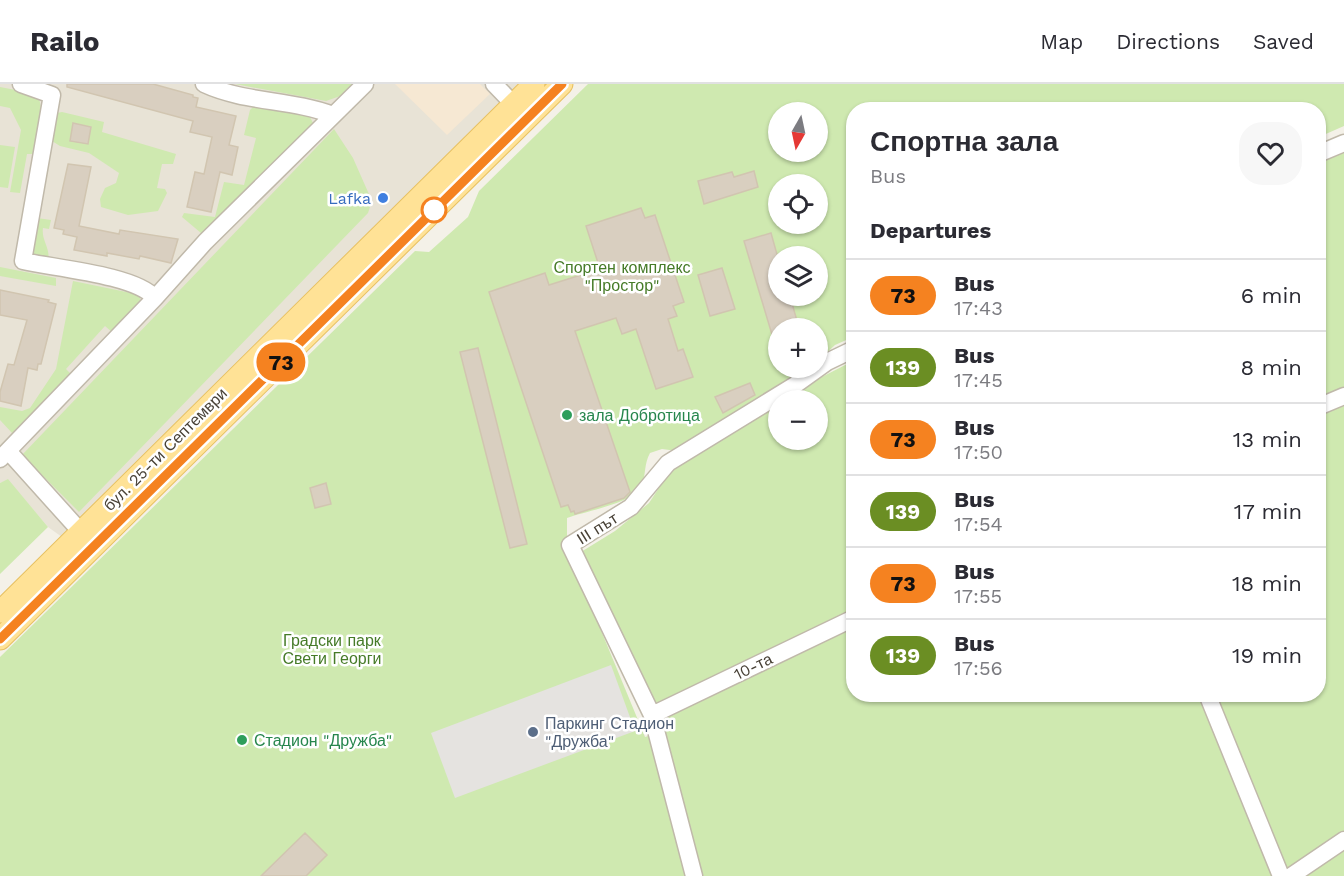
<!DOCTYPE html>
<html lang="en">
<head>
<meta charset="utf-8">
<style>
  :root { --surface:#fff; --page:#f7f7f7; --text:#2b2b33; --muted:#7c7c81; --line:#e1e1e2 }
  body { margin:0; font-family:"Work Sans",sans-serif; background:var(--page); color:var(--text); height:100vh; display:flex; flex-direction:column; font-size:22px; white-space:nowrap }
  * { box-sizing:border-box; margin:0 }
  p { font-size:20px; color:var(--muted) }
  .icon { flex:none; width:33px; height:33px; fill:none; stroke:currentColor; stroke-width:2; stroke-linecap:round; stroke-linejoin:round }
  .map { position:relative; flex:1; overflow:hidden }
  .drawer { position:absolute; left:846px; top:18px; width:480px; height:600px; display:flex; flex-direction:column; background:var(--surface); border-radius:24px; box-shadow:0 2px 4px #0004 }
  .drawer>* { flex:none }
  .badge { padding:0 12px; border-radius:20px; font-size:21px; line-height:39px }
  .needle { width:39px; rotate:189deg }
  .fabs { position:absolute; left:768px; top:18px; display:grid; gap:12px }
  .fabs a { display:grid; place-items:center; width:60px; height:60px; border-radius:50%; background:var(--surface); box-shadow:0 2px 4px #0004; font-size:30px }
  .map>.badge { position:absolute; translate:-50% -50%; box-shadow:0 0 0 3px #fff }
  h2 { padding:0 24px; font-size:22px; line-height:54px }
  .round { display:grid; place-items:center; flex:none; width:63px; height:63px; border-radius:24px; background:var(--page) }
  .summary { display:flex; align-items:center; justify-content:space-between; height:102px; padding:0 24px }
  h1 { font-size:28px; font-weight:600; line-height:45px }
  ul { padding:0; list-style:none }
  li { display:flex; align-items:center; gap:18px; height:72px; padding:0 24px; border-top:2px solid var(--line) }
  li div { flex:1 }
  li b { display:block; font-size:22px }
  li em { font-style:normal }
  li .badge { min-width:66px; font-weight:700; text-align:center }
  header { display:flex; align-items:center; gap:36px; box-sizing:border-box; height:84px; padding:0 30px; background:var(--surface); border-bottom:2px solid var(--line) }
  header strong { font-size:28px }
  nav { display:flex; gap:33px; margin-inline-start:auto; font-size:21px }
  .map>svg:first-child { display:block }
  .residential { fill:#e8e3d6 }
  .commercial { fill:#f6e8d3 }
  .green { fill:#cfe9b0; fill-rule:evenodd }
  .parking { fill:#e5e3e0 }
  .building { fill:#d9cfc0; stroke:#d1c5b0; stroke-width:1.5 }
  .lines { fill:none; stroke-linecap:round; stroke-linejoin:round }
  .minor-casing { stroke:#c0b9aa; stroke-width:19 }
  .major-casing { stroke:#e7c163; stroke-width:23 }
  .minor { stroke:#fff; stroke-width:16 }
  .major { stroke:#ffe296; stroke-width:21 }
  .line-casing { stroke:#fff; stroke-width:14 }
  .line { stroke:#f58220; stroke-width:9 }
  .shop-dot { fill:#3f7fe0; stroke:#fff; stroke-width:2 }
  .stop-dot { fill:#fff; stroke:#f58220; stroke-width:3 }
  .leisure-dot { fill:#2e9e5b; stroke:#fff; stroke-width:2 }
  .service-dot { fill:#5c6f8a; stroke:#fff; stroke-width:2 }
  .labels { text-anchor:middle; stroke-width:5; stroke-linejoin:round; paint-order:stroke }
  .shop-label { font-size:16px; fill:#366cbe; stroke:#fff; text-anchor:end }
  .park-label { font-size:16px; fill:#467b28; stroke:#fff }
  .leisure-label { font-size:16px; fill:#27864d; stroke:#fff; text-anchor:start }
  .street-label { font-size:16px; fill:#484136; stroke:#fff }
  .service-label { font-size:16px; fill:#4e5e75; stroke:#fff; text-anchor:start }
</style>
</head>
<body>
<header>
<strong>Railo</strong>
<nav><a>Map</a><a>Directions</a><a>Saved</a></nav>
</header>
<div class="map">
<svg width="1344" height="792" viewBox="0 0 1344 792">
  <rect width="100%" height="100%" fill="#f4f1e8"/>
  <!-- residential -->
  <path class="residential" d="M0,0H519L62,453L48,443L8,396L0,399Z"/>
  <!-- commercial -->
  <path class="commercial" d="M395,0H480L490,10L447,51Z"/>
  <!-- green -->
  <path class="green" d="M235,0H354L346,10L326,17Z
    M588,0H1344V42L1319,53L1318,26H854L853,253L835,261L818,277V244H778V284H810L677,367L662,365L650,369C644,380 646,390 642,401C636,419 585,427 567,434V464L645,653L667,646L581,468L615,447L649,419L674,381L773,318L853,277L854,610H1318V77L1344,66V792H0V573L415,167L429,168L468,133L479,107ZM778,28H818V68H778ZM778,100H818V140H778ZM778,172H818V212H778ZM778,316H818V356H778Z
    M0,3L31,9L39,14C44,33 38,51 35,70H27L20,109L10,108L21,46L10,24L0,22Z
    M254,22L309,31L314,41L206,150L201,149L182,133L184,129L215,133L224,98L244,101L256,54L244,51L250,26Z
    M62,28L104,38L102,48L176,70L173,80H162L157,104L165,105L167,109L158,127L128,131L101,123L100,115L105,104L116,99L119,89L89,69L60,62L52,57L53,35L57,29Z
    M334,45L353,74L372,117L368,129L79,428L22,371Z
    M0,61L15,63L8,104L0,103Z
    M37,134L51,136L49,145L43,144C41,156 51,165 48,176L33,172L31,169Z
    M0,183L56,194V202L0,192Z
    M73,197L136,210L140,214V220L113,249L105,242L66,285L72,291L12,349L0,336V323L22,327L30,324L56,285Z
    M8,395L48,443L0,490V399Z"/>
  <!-- parking -->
  <path class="parking" d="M611,581L635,647L455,714L431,649Z"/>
  <!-- building -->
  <path class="building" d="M67,0H153L193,11V13L198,14L196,23L236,32L229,61L238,63L232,91L220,88L211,128L187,123L195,88L204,90L212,53L190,48L193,37L67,3Z
    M73,39L91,43L88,60L70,57Z
    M68,80L91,83L79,142L119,150L120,146L178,155L171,179L140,172L139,175L107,169V172L74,166L77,153L63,150L64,146L54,144Z
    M754,87L758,103L704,120L698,97L732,88L734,93Z
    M641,124L645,134L655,131L684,218L673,222L677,232L668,235L678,267L683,265L693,293L656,305L636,245L622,250L616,234L575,247L630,408L624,414L575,430L574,427L571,428L568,421L561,423L489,208L545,189L549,201L600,185L586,142Z
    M771,149L778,174V212H790L799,244H778V264H776L744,157Z
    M722,184L735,225L710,232L698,191Z
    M0,206L49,216L48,218L56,220L41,280H38L37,286L28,284L21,322L0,317V308L8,280L14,281L27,236L0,231Z
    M478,264L527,460L510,464L460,268Z
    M750,299L755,311L723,329L715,313Z
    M326,399L331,420L315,424L310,404Z
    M305,749L327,771L306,792H261Z"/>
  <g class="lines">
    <!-- minor casing -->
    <g class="minor-casing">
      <path id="minor" d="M21,0L52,11L23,177C54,184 136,191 155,214
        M204,0C245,19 291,15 333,31
        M494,0L522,29
        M1318,70L1344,59
        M1318,323L1344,312
        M9,368L81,448
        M0,375L155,214L205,158L365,0
        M1207,610L1281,792
        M652,631L854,534
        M694,792L652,631L570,461L631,423L668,379L795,301L827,278L854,265
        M1291,792L1344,756"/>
    </g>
    <!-- major casing -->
    <g class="major-casing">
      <path id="major" d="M0,528L534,0
        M0,555L562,0"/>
    </g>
    <!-- minor -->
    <use href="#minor" class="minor"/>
    <!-- major -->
    <use href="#major" class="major"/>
  </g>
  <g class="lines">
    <!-- line casing -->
    <g class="line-casing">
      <path id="line" d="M0,555L562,0"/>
    </g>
    <!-- line -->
    <use href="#line" class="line"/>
  </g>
  <!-- markers -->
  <circle class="shop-dot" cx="383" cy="114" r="6"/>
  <circle class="stop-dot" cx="434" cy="126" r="12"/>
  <g class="leisure-dot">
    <circle cx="567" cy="331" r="6"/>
    <circle cx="242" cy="656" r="6"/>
  </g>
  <circle class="service-dot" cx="533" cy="648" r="6"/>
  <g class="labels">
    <!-- shop labels -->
    <g class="shop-label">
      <text x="371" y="120">Lafka</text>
    </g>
    <!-- park labels -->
    <g class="park-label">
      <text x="622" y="189">Спортен комплекс<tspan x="622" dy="18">"Простор"</tspan></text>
      <text x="332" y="562">Градски парк<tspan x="332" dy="18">Свети Георги</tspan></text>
    </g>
    <!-- leisure labels -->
    <g class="leisure-label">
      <text x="579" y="337">зала Добротица</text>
      <text x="254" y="662">Стадион "Дружба"</text>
    </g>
    <!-- street labels -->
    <g class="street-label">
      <text transform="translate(165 365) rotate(-45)" y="6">бул. 25-ти Септември</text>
      <text transform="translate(597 444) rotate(-32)" y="6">ІІІ път</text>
      <text transform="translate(753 582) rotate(-26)" y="6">10-та</text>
    </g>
    <!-- service labels -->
    <g class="service-label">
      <text x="545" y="645">Паркинг Стадион<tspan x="545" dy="18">"Дружба"</tspan></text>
    </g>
  </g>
</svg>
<div class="fabs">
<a><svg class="needle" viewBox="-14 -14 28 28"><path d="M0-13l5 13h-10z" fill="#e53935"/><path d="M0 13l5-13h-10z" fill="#7c7c81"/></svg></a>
<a><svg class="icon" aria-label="locate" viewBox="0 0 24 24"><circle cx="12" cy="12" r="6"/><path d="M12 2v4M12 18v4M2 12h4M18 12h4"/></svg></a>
<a><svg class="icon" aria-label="layers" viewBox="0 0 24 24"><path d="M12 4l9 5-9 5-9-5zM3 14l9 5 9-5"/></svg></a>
<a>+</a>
<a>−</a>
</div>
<b class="badge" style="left:281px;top:278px;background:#f58220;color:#111">73</b>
<section class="drawer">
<div class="summary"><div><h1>Спортна зала</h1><p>Bus</p></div><a class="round"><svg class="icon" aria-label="heart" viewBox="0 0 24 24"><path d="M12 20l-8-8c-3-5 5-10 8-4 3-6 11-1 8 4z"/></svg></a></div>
<h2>Departures</h2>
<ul>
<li><span class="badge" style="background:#f58220;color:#111">73</span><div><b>Bus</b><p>17:43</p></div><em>6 min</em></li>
<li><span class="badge" style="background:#6b8e23;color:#fff">139</span><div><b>Bus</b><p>17:45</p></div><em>8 min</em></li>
<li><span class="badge" style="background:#f58220;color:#111">73</span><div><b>Bus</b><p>17:50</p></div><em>13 min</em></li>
<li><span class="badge" style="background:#6b8e23;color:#fff">139</span><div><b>Bus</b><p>17:54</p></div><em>17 min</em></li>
<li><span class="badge" style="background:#f58220;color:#111">73</span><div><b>Bus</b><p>17:55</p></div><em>18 min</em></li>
<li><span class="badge" style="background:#6b8e23;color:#fff">139</span><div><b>Bus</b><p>17:56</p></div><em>19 min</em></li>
</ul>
</section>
</div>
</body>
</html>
